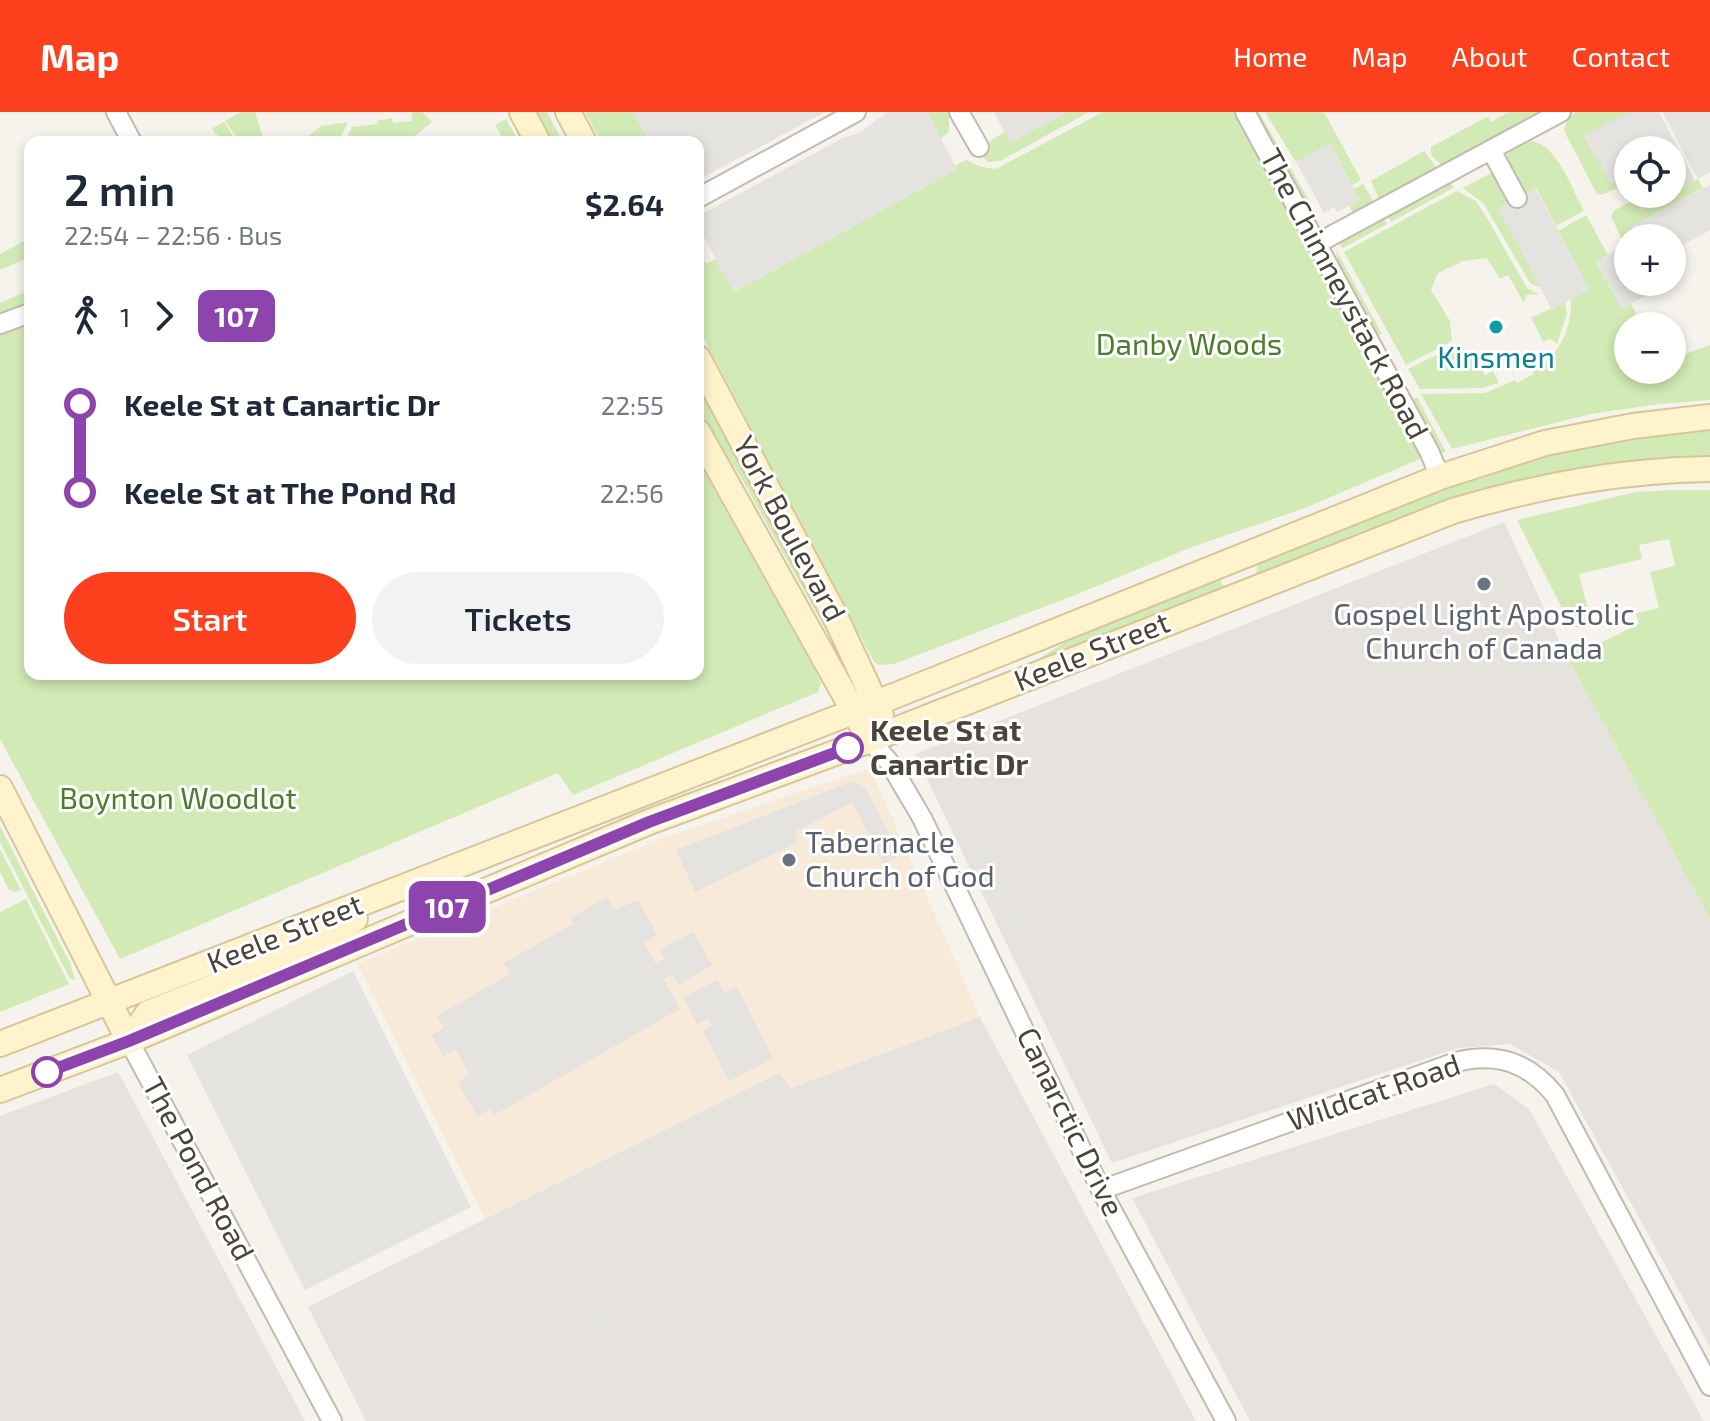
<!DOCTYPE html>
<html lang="en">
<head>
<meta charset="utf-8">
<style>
  :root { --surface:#fff; --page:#f2f2f3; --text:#1f2937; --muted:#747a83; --accent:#fc3f1d }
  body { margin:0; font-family:"Exo 2",sans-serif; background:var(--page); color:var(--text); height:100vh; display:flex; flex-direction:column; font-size:30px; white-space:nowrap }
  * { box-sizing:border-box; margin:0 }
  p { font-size:26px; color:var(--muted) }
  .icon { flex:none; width:44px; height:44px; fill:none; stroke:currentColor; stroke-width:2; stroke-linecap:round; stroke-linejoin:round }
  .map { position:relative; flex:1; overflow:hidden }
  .drawer { position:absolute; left:24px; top:24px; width:680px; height:544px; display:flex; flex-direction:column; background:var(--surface); border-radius:16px; box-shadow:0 4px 12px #0003 }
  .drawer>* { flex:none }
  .badge { padding:0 16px; border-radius:12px; font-size:28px; line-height:52px }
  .fabs { position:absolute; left:1614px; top:24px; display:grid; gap:16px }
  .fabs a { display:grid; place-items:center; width:72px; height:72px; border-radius:50%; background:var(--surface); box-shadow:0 4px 12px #0003; font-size:40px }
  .map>.badge { position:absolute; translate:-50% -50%; box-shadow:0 0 0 4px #fff }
  .legs { display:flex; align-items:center; gap:12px; height:88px; padding:0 40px; font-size:26px }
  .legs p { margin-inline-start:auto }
  .overview { display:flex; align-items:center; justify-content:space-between; height:136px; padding:0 40px }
  h1 { font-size:44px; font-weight:600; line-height:60px }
  .primary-button { display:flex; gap:16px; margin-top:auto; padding:16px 40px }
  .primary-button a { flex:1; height:92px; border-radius:48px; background:var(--accent); color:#fff; font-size:32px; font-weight:600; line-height:92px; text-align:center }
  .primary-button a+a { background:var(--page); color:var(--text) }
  ul { padding:0 40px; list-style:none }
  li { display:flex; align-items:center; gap:28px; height:88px; font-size:30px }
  li i { display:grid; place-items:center; width:12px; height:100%; margin:0 10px; background:currentColor }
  li i::after { content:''; width:20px; height:20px; margin:-10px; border:6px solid; border-radius:50%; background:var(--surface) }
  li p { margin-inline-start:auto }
  li:first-child i { background:linear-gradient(#0000 50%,currentColor 0) }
  li:last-child i { background:linear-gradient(currentColor 50%,#0000 0) }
  header { display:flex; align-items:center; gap:48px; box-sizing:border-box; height:112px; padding:0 40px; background:var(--accent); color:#fff }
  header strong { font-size:38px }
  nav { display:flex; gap:44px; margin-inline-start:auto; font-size:28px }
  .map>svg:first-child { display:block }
  .commercial { fill:#f7ead8 }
  .industrial { fill:#e6e2dd }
  .green { fill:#d2eab5 }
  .parking { fill:#e5e3e0 }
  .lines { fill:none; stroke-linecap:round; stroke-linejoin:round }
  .street-casing { stroke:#c2bbae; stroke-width:22 }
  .secondary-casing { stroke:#d6c79b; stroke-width:28 }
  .street { stroke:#fff; stroke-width:18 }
  .secondary { stroke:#fff3cd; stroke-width:24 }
  .line-1-casing { stroke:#fff; stroke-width:18 }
  .line-1 { stroke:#8e44ad; stroke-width:12 }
  .culture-dot { fill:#0f9aa8; stroke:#fff; stroke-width:3 }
  .worship-dot { fill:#6b7280; stroke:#fff; stroke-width:3 }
  .stop-1-dot { fill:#fff; stroke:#8e44ad; stroke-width:4 }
  .labels { text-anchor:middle; stroke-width:6; stroke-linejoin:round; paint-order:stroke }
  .street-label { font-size:30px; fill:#4b4439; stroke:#fff }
  .park-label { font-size:30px; fill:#4a7f2a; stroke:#fff }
  .culture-label { font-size:30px; fill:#0d838f; stroke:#fff }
  .worship-label { font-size:30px; fill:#5b616d; stroke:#fff }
  .stop-label { font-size:30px; font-weight:bold; fill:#4b4439; stroke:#fff; text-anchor:start }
</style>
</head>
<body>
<header>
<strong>Map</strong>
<nav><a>Home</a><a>Map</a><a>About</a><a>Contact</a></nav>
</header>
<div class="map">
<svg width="1710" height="1309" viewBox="0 0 1710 1309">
  <rect width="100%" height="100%" fill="#f6f3ec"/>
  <!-- commercial -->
  <path class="commercial" d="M870,656L980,905L790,976L779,961L485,1107L357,852L663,726Z"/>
  <!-- industrial -->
  <path class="industrial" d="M1504,410L1562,535L1710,807V1235L1559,960L1510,932L1458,936L1112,1051L915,642Z
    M980,905L1196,1309H366L308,1195L779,961L791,976Z
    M118,960L305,1309H0V1004Z
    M1494,972L1529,997L1704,1309H1250L1132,1086Z"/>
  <!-- green -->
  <path class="green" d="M241,0H255L263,25L261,30H240L225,9Z
    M412,0H422L432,10L407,30H345L352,15L378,12L377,9L392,6L393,11L412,9Z
    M531,0H547L563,30H547Z
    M585,0H633L650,30H601Z
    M927,0H948L949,2V20L941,27Z
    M1068,0H1089L1000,49L988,50L980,42L989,38L991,28L1005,20L1011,30Z
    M1103,0H1235L1422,346L1305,396L1192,435L1075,483L894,552L878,553L873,548L698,215V137L706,152L716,147L734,180L957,57L955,53L967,48L981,55L996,57Z
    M1254,0H1259L1317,103L1312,106Z
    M1265,0H1324L1361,68L1352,73L1330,32L1296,50Z
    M1509,0H1538L1540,3L1443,55L1431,43V35L1481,8L1488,5L1491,10Z
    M1576,0H1630L1584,24L1611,71L1621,65L1623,73L1602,83L1597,82L1564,19L1568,6Z
    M506,7L519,30H505L495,13Z
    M224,10L237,30H222L218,22L216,23L212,16Z
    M348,10L338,30H283L302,29L321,14Z
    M1531,29C1557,32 1572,77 1584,99L1556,114L1536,76L1523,83C1511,60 1491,36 1531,29Z
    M1424,39L1438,58L1380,89L1371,69Z
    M1493,60L1510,90L1499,97L1541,176L1530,171L1484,92L1463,76Z
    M1698,67L1703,76L1631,115L1636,126H1628V132L1622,128L1611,104L1615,98L1635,87L1641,98Z
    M1450,69L1453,76L1391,110L1387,103Z
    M1363,72L1375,92L1354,103L1349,94L1360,88L1354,77Z
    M1457,79L1476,89L1487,106L1527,176L1539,182L1526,183L1524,191L1508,163L1500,167L1487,146L1463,149L1438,161L1431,178L1450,209L1452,229L1406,253L1344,140Z
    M1586,103L1608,143L1596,150L1622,197L1631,192L1643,214H1628V258H1672V247L1710,233V288L1659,292L1591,302L1452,337L1421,282L1485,281L1515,268L1517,271L1534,262L1533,260C1559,244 1572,217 1571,187L1589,177L1558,119Z
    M1383,105L1387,112L1343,136L1340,132L1343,128Z
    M30,126V145L0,158V142Z
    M1336,138L1382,222L1377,224L1374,222L1338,154Z
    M30,178V191L0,202V191Z
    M1565,190L1567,202L1557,232L1551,227L1546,228L1544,231L1531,206Z
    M30,211V562H698V349L815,558L821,571L818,580L573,683L558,661L120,847L0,627V222Z
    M1455,234H1462L1466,241L1474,244L1485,263L1493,259L1499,271L1482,276L1420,277L1408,257Z
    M698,267L847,548L843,549L742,367L698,298Z
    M1417,285L1446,340L1440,341L1412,292L1411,289Z
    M1710,315V348L1672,349L1259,464L1256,462L1258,450L1496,355L1597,329Z
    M1675,378H1710V807L1562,535L1567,532L1586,538L1639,512L1636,501L1659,496L1650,460L1675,454L1669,427L1639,433L1642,447L1579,462L1590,506L1585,513L1577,516L1569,510L1517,408L1636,380Z
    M1222,462L1221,471L1228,478L1032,554L1030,552L1092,514Z
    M0,714L70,851L75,868L70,867L0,730Z
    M0,737L21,778L16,780L9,778L0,760Z
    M26,787L69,872L0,900V800Z"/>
  <!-- parking -->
  <path class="parking" d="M633,0H825L698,68V30H650Z
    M888,0H927L957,57L734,180L698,114V104L843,26L859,21Z
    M994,0H1068L1010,31Z
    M1630,0H1659L1695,69L1672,81V38H1628V82H1671L1641,99L1636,87L1631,90L1622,66L1610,71L1584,23Z
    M1665,0H1710V60L1698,67L1663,1Z
    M1330,32L1360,88L1337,100L1334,95L1324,101L1296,50Z
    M1710,73V118L1672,139V126H1636L1631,115Z
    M1535,76L1589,177L1552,198L1498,96Z
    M1628,132V170H1658L1660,175L1622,197L1596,149Z
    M853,669L866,677L899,741L895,747L883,752L852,690L795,720L798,730L695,780L676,738Z
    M963,683L1029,823L1019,828L952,689Z
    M607,785L615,798L638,788L657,823L644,831L656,852L665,847L660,838L693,820L712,853L679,873L673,863L664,867L680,897L494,1003L491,997L477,1004L458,971L470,963L455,937L443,944L432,923L444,916L437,904L510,862L504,851L573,812L570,806Z
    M353,859L471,1095L305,1178L187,943Z
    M718,868L724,881L737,875L773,946L729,969L703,919L712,914L708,906L697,912L683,885Z
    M588,1172L662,1309H647L577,1179Z"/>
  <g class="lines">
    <!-- street casing -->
    <g class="street-casing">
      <path id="street" d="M116,0L132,30
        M959,0L979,35
        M1245,0L1429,339L1440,365
        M1491,38L1517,86
        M698,86L856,0
        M1316,132L1561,0
        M0,212L30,201
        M870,628L889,650L922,706L1101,1078L1226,1309
        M129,929L332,1309
        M1101,1078L1456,950C1497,940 1528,950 1555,983L1710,1274"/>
    </g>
    <!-- secondary casing -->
    <g class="secondary-casing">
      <path id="secondary" d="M522,0L538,30
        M568,0L584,30
        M698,246L834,502L881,603
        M698,320L861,612
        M0,676L129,929
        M129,929L148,901L274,851L355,807
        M0,932L899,582L1440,365L1545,331L1633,314L1710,305
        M0,978L129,929L649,710L870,628L1453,399C1539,374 1620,358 1710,357"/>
    </g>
    <!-- street -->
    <use href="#street" class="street"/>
    <!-- secondary -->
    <use href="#secondary" class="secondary"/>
  </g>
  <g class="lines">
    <!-- line-1 casing -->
    <g class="line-1-casing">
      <path id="line-1" d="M47,960L129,929L649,710L848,636"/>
    </g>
    <!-- line-1 -->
    <use href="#line-1" class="line-1"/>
  </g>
  <!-- markers -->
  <circle class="culture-dot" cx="1496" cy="215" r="8"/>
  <g class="worship-dot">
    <circle cx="1484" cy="472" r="8"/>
    <circle cx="789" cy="748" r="8"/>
  </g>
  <g class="stop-1-dot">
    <circle cx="848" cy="636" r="14"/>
    <circle cx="47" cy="960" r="14"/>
  </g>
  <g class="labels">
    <!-- street labels -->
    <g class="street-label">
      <text transform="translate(1344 182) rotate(62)" y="10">The Chimneystack Road</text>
      <text transform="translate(789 417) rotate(62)" y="10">York Boulevard</text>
      <text transform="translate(1092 540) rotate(-22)" y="10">Keele Street</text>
      <text transform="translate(285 822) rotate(-22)" y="10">Keele Street</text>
      <text transform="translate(1374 981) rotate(-19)" y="10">Wildcat Road</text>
      <text transform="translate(1070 1010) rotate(64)" y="10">Canarctic Drive</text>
      <text transform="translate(198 1057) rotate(62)" y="10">The Pond Road</text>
    </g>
    <!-- park labels -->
    <g class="park-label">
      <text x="1189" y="243">Danby Woods</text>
      <text x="178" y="697">Boynton Woodlot</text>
    </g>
    <!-- culture labels -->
    <g class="culture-label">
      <text x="1496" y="256">Kinsmen</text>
    </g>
    <!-- worship labels -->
    <g class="worship-label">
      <text x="1484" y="513">Gospel Light Apostolic<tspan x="1484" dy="34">Church of Canada</tspan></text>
      <text x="805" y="741" text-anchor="start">Tabernacle<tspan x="805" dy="34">Church of God</tspan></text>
    </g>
    <!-- stop labels -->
    <g class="stop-label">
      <text x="870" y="629">Keele St at<tspan x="870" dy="34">Canartic Dr</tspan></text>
    </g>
  </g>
</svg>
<div class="fabs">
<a><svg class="icon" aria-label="locate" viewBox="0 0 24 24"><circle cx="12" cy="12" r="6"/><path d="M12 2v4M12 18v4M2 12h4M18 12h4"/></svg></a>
<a>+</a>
<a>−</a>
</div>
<b class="badge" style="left:447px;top:795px;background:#8e44ad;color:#fff">107</b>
<section class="drawer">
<div class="overview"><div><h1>2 min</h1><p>22:54 – 22:56 · Bus</p></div><b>$2.64</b></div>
<div class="legs"><svg class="icon" aria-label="walk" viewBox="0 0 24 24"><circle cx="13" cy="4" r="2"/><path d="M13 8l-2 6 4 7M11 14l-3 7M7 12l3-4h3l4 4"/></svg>1<svg class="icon" aria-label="forward" viewBox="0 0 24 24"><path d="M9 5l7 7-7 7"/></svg><b class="badge" style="background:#8e44ad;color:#fff">107</b></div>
<ul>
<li><i style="color:#8e44ad"></i><b>Keele St at Canartic Dr</b><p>22:55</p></li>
<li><i style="color:#8e44ad"></i><b>Keele St at The Pond Rd</b><p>22:56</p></li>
</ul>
<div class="primary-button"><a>Start</a><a>Tickets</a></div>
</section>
</div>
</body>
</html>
